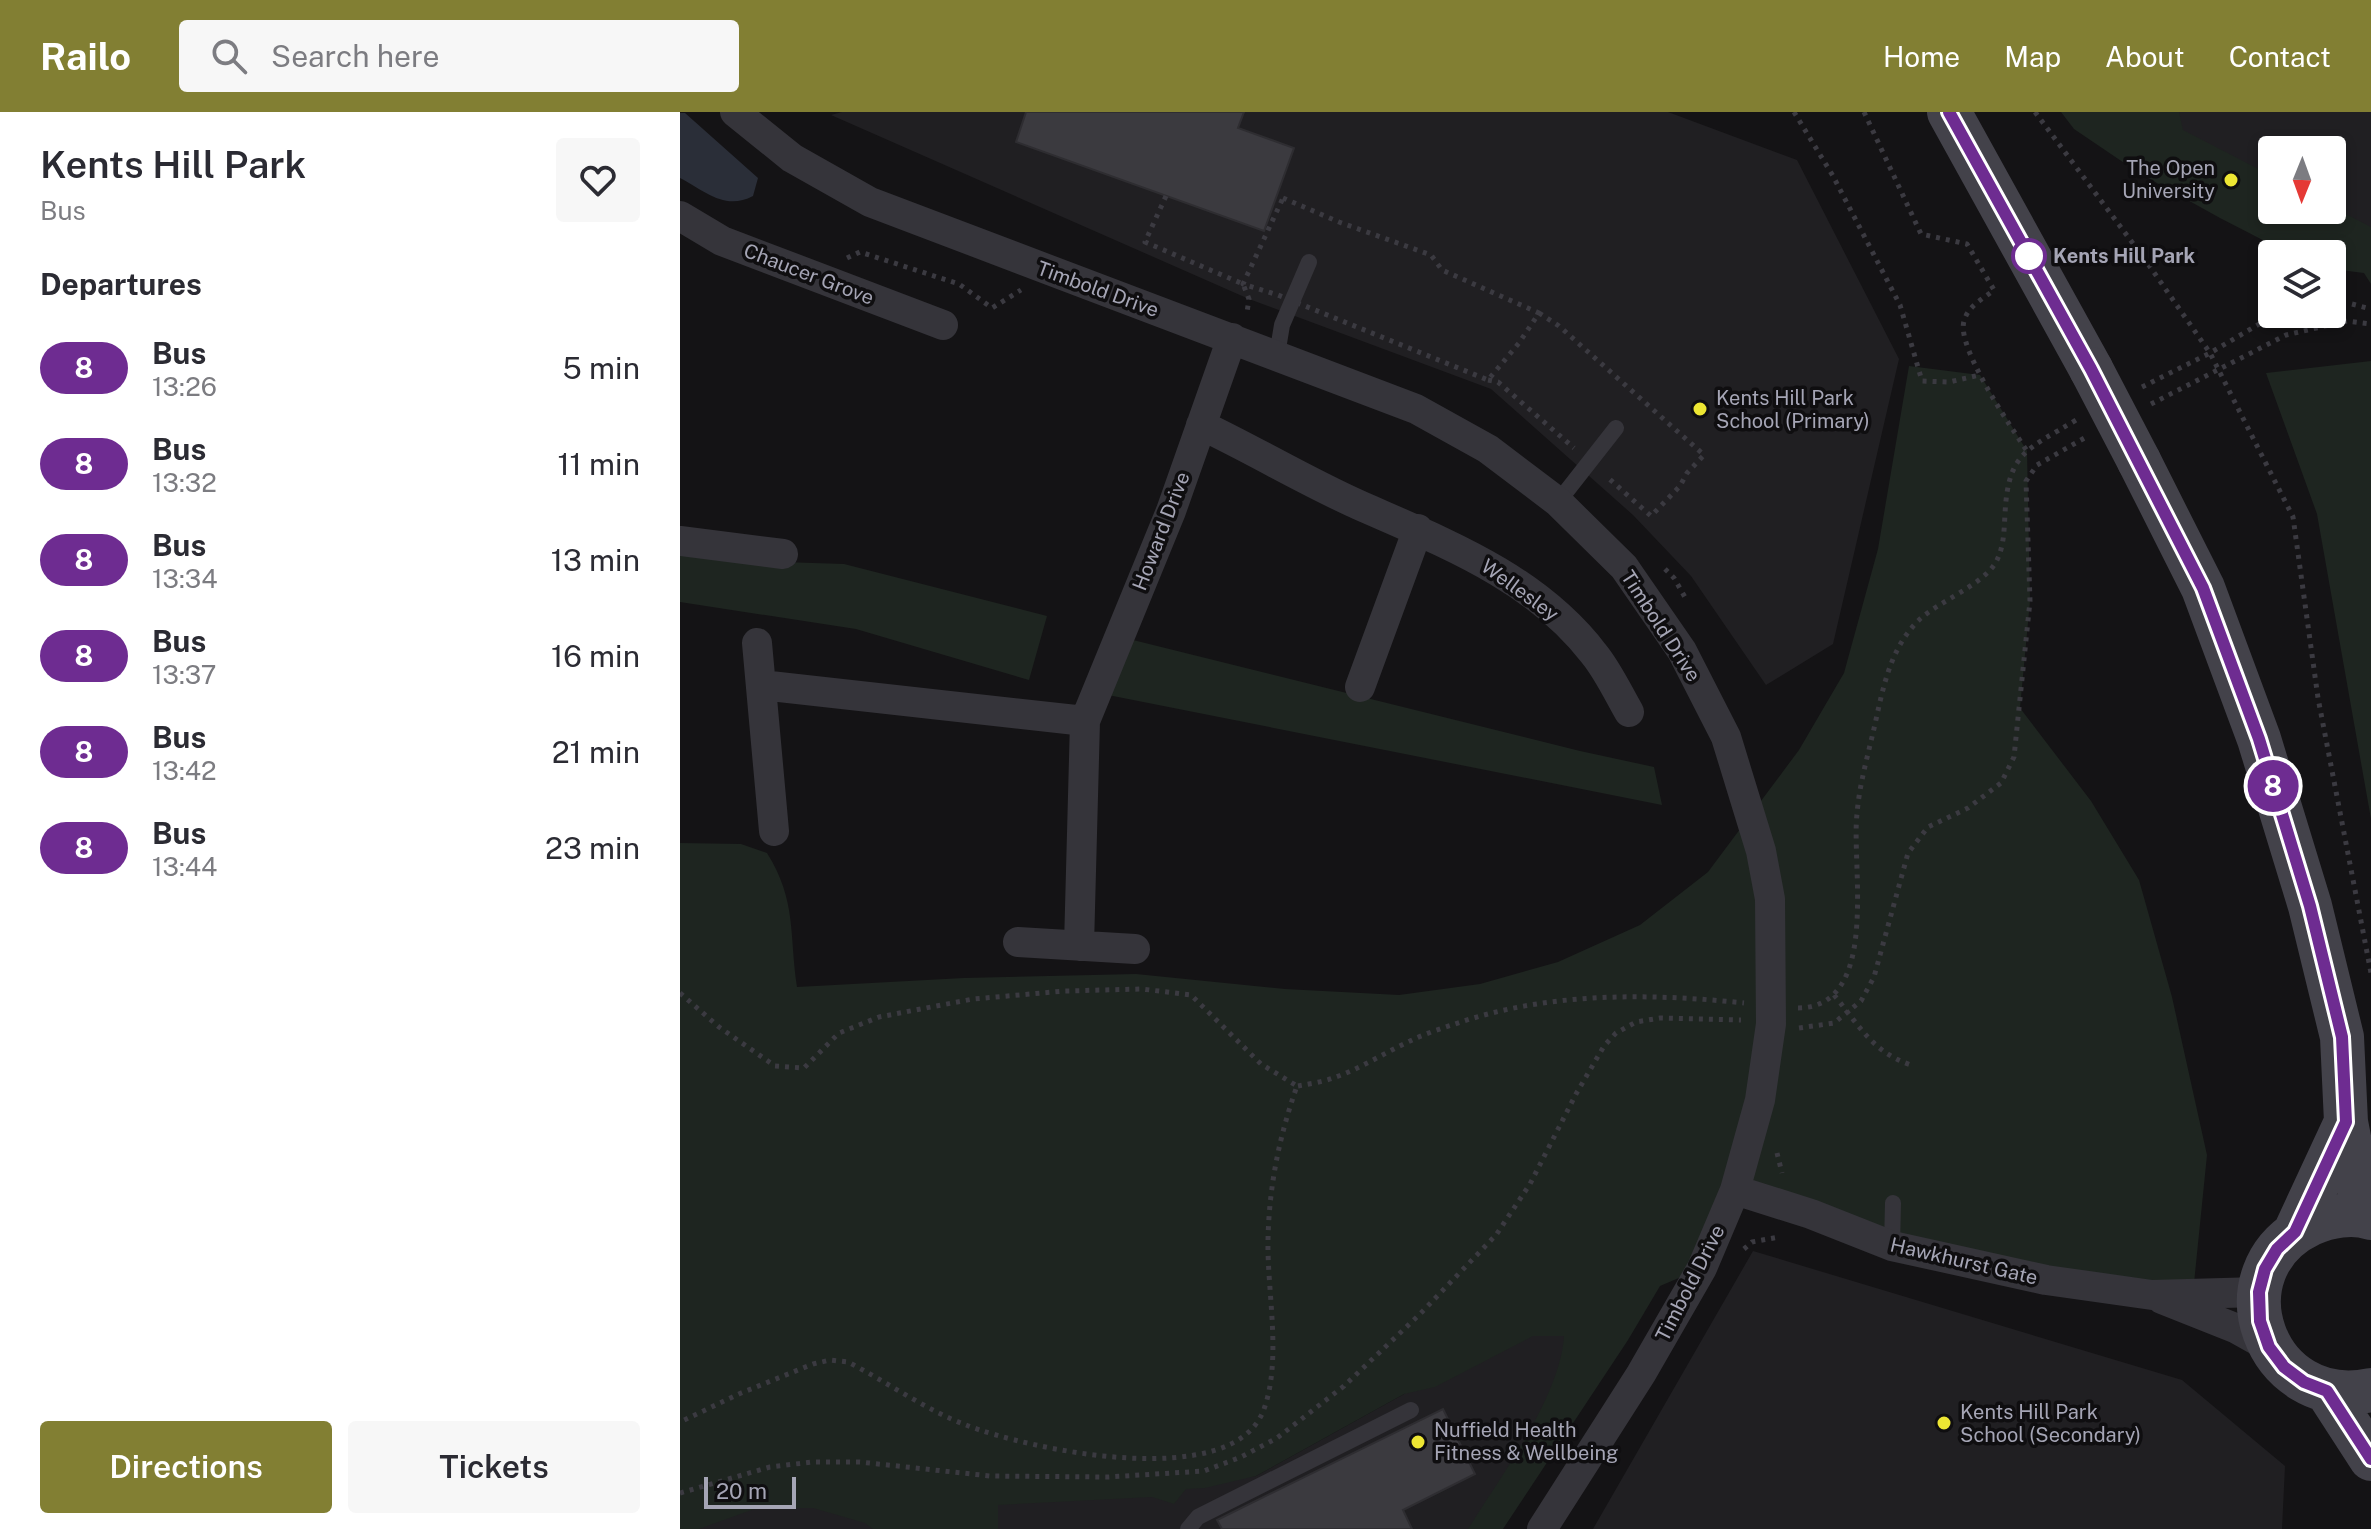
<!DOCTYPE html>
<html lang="en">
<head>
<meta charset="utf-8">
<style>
  :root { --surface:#fff; --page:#f7f7f7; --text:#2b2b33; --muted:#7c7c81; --accent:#827f33 }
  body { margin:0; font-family:"Public Sans",sans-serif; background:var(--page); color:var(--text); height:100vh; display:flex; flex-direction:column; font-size:30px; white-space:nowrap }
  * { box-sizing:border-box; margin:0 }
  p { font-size:26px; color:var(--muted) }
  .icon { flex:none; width:44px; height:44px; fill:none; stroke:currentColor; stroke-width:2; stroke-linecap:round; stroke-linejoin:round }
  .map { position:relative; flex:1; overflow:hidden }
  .panel { display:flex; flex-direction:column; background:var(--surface); width:680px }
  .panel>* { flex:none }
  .badge { padding:0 16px; border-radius:26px; font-size:28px; line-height:52px }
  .needle { width:52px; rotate:181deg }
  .buttons { position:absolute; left:1578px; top:24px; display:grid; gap:16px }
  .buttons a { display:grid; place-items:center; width:88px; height:88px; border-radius:8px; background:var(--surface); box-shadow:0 4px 12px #0003; font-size:40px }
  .scale { position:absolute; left:24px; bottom:20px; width:92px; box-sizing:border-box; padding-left:8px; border:4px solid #a5a5b5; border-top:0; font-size:22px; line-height:28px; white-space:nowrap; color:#a5a5b5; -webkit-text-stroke:6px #0f0e10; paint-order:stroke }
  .map>.badge { position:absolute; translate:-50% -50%; box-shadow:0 0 0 4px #fff }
  h2 { padding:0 40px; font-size:30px; line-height:72px }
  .round { display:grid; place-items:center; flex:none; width:84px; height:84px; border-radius:8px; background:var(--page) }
  .overview { display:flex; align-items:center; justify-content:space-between; height:136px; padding:0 40px }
  h1 { font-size:38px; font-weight:600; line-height:60px }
  .button { display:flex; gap:16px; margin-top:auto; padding:16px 40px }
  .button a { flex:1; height:92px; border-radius:8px; background:var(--accent); color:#fff; font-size:32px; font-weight:600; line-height:92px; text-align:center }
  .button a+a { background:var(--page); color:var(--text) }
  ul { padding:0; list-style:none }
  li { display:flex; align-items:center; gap:24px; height:96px; padding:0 40px }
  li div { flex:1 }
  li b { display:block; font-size:30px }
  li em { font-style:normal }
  li .badge { min-width:88px; font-weight:700; text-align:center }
  header { display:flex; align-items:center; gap:48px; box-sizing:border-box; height:112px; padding:0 40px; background:var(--accent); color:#fff }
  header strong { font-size:38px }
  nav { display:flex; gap:44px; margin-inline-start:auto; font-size:28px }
  .search { width:560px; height:72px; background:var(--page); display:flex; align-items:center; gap:20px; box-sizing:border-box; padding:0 28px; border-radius:8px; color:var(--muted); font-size:30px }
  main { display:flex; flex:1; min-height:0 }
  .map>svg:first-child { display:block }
  .built { fill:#201f22; fill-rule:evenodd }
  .green { fill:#1e2520 }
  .water { fill:#2a2e38 }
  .building { fill:#3b3a3f; stroke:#2e2d31; stroke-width:2 }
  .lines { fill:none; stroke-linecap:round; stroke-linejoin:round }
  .path { stroke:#3b3a41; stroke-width:5; stroke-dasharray:4 6; stroke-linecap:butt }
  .lane { stroke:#35343a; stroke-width:16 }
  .street { stroke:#35343a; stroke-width:30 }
  .secondary { stroke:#43424a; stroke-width:44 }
  .secondary-bridge { stroke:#43424a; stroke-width:44 }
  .line-casing { stroke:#fff; stroke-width:18 }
  .line { stroke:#6e2c91; stroke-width:12 }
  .poi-dot { fill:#ede633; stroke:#0f0e10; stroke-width:3 }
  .stop-dot { fill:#fff; stroke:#6e2c91; stroke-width:4 }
  .labels { text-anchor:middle; stroke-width:7; stroke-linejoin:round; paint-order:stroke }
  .poi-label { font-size:20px; fill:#a5a5b5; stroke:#0f0e10; text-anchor:start }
  .stop-label { font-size:20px; font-weight:bold; fill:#a5a5b5; stroke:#0f0e10; text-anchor:start }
  .street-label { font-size:20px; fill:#a5a5b5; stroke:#0f0e10 }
</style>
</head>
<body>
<header>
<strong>Railo</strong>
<div class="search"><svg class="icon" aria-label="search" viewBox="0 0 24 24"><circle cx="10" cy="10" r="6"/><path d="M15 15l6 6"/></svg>Search here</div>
<nav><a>Home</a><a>Map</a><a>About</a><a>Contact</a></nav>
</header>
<main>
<section class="panel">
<div class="overview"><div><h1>Kents Hill Park</h1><p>Bus</p></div><a class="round"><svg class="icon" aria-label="heart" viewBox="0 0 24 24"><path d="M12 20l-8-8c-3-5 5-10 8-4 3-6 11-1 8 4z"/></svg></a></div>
<h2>Departures</h2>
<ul>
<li><span class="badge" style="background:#6e2c91;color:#fff">8</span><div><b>Bus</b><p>13:26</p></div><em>5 min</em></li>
<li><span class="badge" style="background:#6e2c91;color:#fff">8</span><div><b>Bus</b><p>13:32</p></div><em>11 min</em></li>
<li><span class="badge" style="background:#6e2c91;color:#fff">8</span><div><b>Bus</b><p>13:34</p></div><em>13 min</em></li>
<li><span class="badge" style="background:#6e2c91;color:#fff">8</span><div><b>Bus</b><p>13:37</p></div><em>16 min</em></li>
<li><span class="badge" style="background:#6e2c91;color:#fff">8</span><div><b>Bus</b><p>13:42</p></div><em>21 min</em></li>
<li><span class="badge" style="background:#6e2c91;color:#fff">8</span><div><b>Bus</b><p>13:44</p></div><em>23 min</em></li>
</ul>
<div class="button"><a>Directions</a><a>Tickets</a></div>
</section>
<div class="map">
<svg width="1691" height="1417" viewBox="0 0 1691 1417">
  <rect width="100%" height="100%" fill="#141315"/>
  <!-- built -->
  <path class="built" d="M162,0H988L1117,48L1219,247L1153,532L1086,573L1011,464L953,403L811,277L569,187L151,3Z
    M1409,0H1691V124L1568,102ZM1592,38H1652V98H1592Z
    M1073,1139L1502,1268L1605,1354L1602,1417H913Z
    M968,1179L811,1417H0L65,1381L187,1367L310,1383L576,1364L724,1282L801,1228Z"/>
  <!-- green -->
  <path class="green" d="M1381,0H1499L1503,18L1592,64V98H1652V95L1691,115V172L1684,161L1652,157V142H1610L1540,106L1459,61L1394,17Z
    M1691,249V707L1637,402L1586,261Z
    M1229,254L1300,263L1347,339L1350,489L1340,596L1411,689L1459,768L1492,885L1527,1043L1513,1181L1366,1168L1055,1078L1022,1156L980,1174L948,1228L823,1417H788C821,1364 880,1285 884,1224H853L755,1275L724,1282L576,1364L525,1376L506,1377L494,1392L472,1385L318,1393V1417H193L185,1411L133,1396H77L19,1417H0V731L61,732L87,741C117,789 109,822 117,875L284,866L456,862L605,877L719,883L800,872L878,850L960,813L1028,760L1119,638L1164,561L1198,437Z
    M0,439L102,450L164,452L367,504L349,568L176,517L0,490Z
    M449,527L900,639L974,655L982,693L428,583Z"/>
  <!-- water -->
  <path class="water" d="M0,1H5L78,66L73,84C45,99 25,79 0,66Z"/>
  <!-- building -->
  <path class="building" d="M346,0H564L558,16L614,36L584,119L336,30Z
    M763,1297L795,1362L723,1398L732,1417H542L537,1408Z"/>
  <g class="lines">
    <!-- path -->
    <path class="path" d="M1114,0L1153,64L1220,193L1242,269L1269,270L1300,263
      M1184,0L1241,122L1287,132L1314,178C1303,187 1288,194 1284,209C1276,235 1331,315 1347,339
      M1355,0L1466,149L1530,241L1613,405L1638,586L1691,861
      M486,84L465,130L563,172L569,187L567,200
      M603,86L659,110L751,143L762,158L859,201L839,231L808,268L598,183L563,172Z
      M167,146L180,140L279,172L312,196L341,178
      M1652,192H1672L1691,197
      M859,201L879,214L1024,343L1007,361L1000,374L971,404L926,364
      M808,268L818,270L894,336
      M1462,275L1530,241L1591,205L1603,202
      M1471,292L1606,223L1667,209L1691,212
      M985,457L994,466L1006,487
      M0,881L39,915L95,954L124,956L159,921L199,905L293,887L385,879L462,877L511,883L581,952L617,974C599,1025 589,1075 588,1128C587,1180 602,1247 584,1297C554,1382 347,1337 286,1313C248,1299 205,1269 168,1250L150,1248L133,1252L61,1281L0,1310
      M1154,883C1179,913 1192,940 1231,953
      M1118,896C1201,895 1171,754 1177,702C1179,676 1186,650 1192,625C1202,584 1207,539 1239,508C1259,489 1303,473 1316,450C1324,435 1324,419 1325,402C1328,340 1347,338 1396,308
      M1119,916L1154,911L1181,889L1194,865L1228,741L1248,715L1288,696L1321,671L1334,645L1350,489L1346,369L1357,353L1408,324
      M618,974C629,972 642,970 653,966C680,957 704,941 730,929C744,922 760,917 775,912C867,880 968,881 1064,891
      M1097,1041L1102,1061
      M1064,1137L1072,1130L1099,1125
      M0,1381L90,1355L132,1350H180L310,1364L429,1365L524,1359L561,1345L597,1326L664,1274L740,1202L816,1123L850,1072L896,982L924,934L936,921L956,910L980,906L1061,908"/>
    <!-- lane -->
    <path class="lane" d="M597,243L602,213L629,150
      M878,390L936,316
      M1212,1134L1213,1091
      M508,1417L518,1405L731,1298"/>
    <!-- street -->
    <path class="street" d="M55,0L112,46L190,90L736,297L808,337L878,390L944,455L1002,539L1046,625L1081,739L1090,787L1091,912L1080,988L1055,1078L1022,1156L961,1262L862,1417
      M0,104L42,129L263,213
      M521,313C574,338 625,369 679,393C765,431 855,465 914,542C928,559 938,581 949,600
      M0,429L103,442
      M77,531L94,719
      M81,573L405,609
      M680,575L738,417
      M338,830L455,837
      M399,834L405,609L491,399L552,226
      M1055,1078L1131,1102L1212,1134L1366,1168L1472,1183L1579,1180
      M1482,1187L1555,1216L1589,1235"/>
    <!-- secondary -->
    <path class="secondary" d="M1269,0L1411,257
      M1459,349L1523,476L1579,627L1630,794L1662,925L1666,1010L1684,1104
      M1691,1106C1672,1100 1649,1104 1631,1112C1533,1158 1585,1301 1691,1278
      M1615,1120L1666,1010
      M1647,1279L1691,1347"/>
    <!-- secondary-bridge -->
    <path class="secondary-bridge" d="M1411,257L1459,349"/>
  </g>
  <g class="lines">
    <!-- line casing -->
    <g class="line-casing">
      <path id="line" d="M1269,0L1411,257L1523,476L1579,627L1630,794L1662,925L1666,1010L1615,1120L1597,1137L1585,1157L1579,1180L1580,1209L1589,1235L1604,1255L1624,1270L1647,1279L1691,1347"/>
    </g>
    <!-- line -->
    <use href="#line" class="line"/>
  </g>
  <!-- markers -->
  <g class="poi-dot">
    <circle cx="1551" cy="68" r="8"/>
    <circle cx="1020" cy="297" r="8"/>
    <circle cx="1264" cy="1311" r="8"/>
    <circle cx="738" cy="1330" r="8"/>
  </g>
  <circle class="stop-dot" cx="1349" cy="144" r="16"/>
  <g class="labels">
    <!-- poi labels -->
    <g class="poi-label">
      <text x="1535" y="63" text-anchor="end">The Open<tspan x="1535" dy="23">University</tspan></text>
      <text x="1036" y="293">Kents Hill Park<tspan x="1036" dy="23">School (Primary)</tspan></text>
      <text x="1280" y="1307">Kents Hill Park<tspan x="1280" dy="23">School (Secondary)</tspan></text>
      <text x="754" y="1325">Nuffield Health<tspan x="754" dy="23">Fitness &amp; Wellbeing</tspan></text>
    </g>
    <!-- stop labels -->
    <g class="stop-label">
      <text x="1373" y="151">Kents Hill Park</text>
    </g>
    <!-- street labels -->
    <g class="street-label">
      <text transform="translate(129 162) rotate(21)" y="7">Chaucer Grove</text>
      <text transform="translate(418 177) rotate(20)" y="7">Timbold Drive</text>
      <text transform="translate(481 419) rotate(-69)" y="7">Howard Drive</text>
      <text transform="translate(840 478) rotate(36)" y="7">Wellesley</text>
      <text transform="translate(981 514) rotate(57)" y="7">Timbold Drive</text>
      <text transform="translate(1284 1149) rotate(13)" y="7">Hawkhurst Gate</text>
      <text transform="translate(1010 1171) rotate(-63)" y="7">Timbold Drive</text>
    </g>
  </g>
</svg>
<div class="buttons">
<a><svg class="needle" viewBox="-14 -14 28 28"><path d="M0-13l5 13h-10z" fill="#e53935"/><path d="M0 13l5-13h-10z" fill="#7c7c81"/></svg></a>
<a><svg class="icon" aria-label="layers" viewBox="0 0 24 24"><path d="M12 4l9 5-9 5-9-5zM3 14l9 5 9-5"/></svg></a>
</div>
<div class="scale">20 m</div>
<b class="badge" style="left:1593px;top:674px;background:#6e2c91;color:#fff">8</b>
</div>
</main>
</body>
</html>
